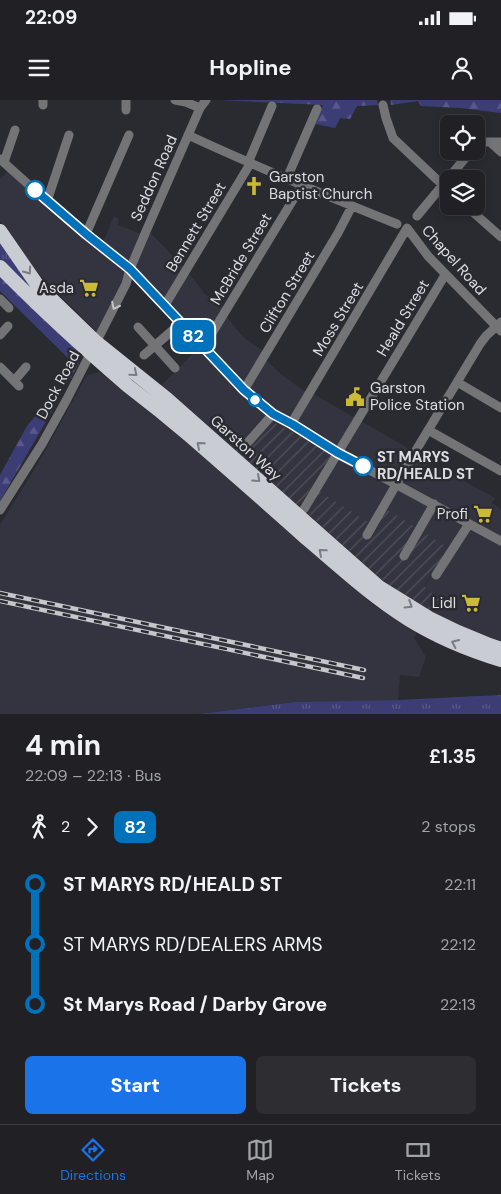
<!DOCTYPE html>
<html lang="en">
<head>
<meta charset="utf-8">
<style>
  :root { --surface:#202025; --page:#2d2d32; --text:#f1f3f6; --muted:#a2a3a7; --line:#3d3e42; --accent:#1a73e8 }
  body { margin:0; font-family:"DM Sans",sans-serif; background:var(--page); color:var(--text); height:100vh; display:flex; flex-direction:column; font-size:19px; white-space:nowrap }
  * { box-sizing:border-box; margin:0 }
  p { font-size:16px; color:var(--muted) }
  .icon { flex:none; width:28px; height:28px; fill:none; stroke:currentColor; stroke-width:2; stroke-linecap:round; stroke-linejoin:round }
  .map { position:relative; height:614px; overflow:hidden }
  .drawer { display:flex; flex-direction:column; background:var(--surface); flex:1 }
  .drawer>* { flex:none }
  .badge { padding:0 10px; border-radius:8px; font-size:18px; line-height:32px }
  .tools { position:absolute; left:440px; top:15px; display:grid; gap:10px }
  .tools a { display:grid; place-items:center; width:45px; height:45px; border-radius:8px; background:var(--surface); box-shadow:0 2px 8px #0003,0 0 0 1px var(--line); font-size:25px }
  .map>.badge { position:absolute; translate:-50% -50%; box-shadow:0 0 0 2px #fff }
  .legs { display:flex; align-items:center; gap:8px; height:55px; padding:0 25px; font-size:16px }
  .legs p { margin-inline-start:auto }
  .overview { display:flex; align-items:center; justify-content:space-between; height:85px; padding:0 25px }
  h1 { font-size:28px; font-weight:700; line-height:38px }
  .action { display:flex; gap:10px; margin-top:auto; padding:10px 25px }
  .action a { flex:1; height:58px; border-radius:8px; background:var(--accent); color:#fff; font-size:20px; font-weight:700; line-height:58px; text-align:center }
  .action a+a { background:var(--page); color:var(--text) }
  ul { padding:0 25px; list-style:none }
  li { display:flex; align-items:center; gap:18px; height:60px; font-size:19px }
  li i { display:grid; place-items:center; width:8px; height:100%; margin:0 6px; background:currentColor }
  li i::after { content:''; width:12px; height:12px; margin:-6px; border:4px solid; border-radius:50%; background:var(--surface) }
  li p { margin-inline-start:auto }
  li:first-child i { background:linear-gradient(#0000 50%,currentColor 0) }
  li:last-child i { background:linear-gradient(currentColor 50%,#0000 0) }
  .status { display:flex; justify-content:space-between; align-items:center; height:35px; padding:0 25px; background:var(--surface); direction:ltr }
  .status svg { height:14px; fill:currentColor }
  header { display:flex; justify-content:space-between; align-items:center; height:65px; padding:0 25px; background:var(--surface); font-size:22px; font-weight:700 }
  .tabs { display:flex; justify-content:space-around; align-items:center; height:70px; border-top:1px solid var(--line); background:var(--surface); font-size:14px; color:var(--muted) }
  .tabs a { display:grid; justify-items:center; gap:2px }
  .tabs .active { color:var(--accent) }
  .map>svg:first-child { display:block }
  .built { fill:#33343f }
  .industrial { fill:url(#industrial-furrows) }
  .grass { fill:url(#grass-tufts) }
  .forest { fill:url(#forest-firs) }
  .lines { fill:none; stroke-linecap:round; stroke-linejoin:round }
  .minor { stroke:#747477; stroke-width:9 }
  .trunk { stroke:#caccd3; stroke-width:14 }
  .rail-casing { stroke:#c6c7cb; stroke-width:4.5 }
  .rail { stroke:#2a2b31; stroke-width:2.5; stroke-dasharray:8; stroke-linecap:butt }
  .oneway { stroke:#7a7c82 }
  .oneway2 { stroke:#c3c3c6 }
  .line-1-casing { stroke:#fff; stroke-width:11 }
  .line-1 { stroke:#0072bc; stroke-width:8 }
  .stop-1-dot { fill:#fff; stroke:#0072bc; stroke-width:2.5 }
  .labels { text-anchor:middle; stroke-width:5; stroke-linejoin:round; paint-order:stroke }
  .poi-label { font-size:15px; fill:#dddde1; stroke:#2a2b31; text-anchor:end }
  .street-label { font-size:15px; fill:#dddde1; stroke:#2a2b31 }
  .stop-label { font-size:15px; font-weight:bold; fill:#dddde1; stroke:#2a2b31; text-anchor:start }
</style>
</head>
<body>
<div class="status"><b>22:09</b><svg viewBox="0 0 49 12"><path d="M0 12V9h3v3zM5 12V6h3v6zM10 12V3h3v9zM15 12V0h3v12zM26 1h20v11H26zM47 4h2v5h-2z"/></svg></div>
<header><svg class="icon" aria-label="menu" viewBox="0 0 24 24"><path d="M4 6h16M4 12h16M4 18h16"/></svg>Hopline<svg class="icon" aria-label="person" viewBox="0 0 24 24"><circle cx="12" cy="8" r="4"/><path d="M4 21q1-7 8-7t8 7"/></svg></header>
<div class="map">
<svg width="501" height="614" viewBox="0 0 501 614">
  <defs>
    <pattern id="industrial-furrows" width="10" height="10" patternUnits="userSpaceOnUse" patternTransform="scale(1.25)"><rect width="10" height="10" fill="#33343f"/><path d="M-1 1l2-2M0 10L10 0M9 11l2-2" fill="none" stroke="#50515a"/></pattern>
    <pattern id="grass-tufts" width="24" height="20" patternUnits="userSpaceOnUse" patternTransform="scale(1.25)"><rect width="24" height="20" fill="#3d3d76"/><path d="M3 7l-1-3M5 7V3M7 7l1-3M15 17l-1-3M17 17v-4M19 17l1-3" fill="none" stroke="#595989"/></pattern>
    <pattern id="forest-firs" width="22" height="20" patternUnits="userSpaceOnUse" patternTransform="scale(1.25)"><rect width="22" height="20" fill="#3d3d76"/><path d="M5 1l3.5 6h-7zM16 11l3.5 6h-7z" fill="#595989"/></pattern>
  </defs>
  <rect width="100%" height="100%" fill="#2a2b31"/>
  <!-- built -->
  <path class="built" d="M11,68L100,145L105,138L114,116L119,119L118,125L136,132L144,135L147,129L186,170L205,194L227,209L224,213L242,236L266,253L264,258L283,276L309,294L310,292L415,352L413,356L438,370L440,368L495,398L492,403L501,409V542L487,538L434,513L441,499L429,491L424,487L449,448L386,410L376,427L312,387L332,354L287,329L262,317L233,349L160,287L201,245L131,169L100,235L40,175L10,137L0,121V79Z
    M100,272L183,337L375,506L417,533L414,538L426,557L419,577L400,575L398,600L295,602L199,614H0V425L40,360L87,275Z"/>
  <!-- industrial -->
  <path class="industrial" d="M262,317L287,329L332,354L299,408L233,349Z
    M319,391L376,427L386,409L449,448L424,486L429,491L441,499L434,513L394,489L380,478L306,412Z"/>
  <!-- grass -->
  <path class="grass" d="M0,139L24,178L52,210L0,161Z
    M501,595V614H199L295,602L398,600Z"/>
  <!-- forest -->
  <path class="forest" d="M220,0H377L378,5L357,6L350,19L340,18L335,28L315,24L323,5Z
    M390,0H501V13L461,8L421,6L418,1L391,5Z
    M0,175L77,250L79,262L71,278L60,289L69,265L67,257L0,191Z
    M49,295L55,297L52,311L0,401V375L27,326L42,308Z"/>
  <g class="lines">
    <!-- minor -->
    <path class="minor" d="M43,0V5
      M175,0L186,2L200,8
      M383,5L386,18L393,38L449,91
      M126,10V0
      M188,35C257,67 327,96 397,124
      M490,42L501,52
      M476,45L483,42H501
      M0,59L69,121L130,169L244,290L273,314L291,324L338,353L501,441
      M4,62L15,30
      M248,63L272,6
      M287,78L317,9
      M47,101L69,35
      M466,106L501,137
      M417,116L471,51
      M86,134L129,35
      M0,199L9,208
      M165,205L250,64
      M138,227L175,268
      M0,235L8,226
      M203,248L302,85
      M144,255L181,223
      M0,267L19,286
      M14,281L26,267
      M457,282L501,308
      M244,290L338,133L352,106
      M291,324L407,128L428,156L501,231
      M428,330L501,371
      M242,349L273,314
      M304,409L445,175
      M0,410L42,344L67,299L126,184L130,169L147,129L200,8L206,0
      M367,435L415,352L480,244L486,236L501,222
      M404,456L434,404
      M436,475L469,424"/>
    <!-- trunk -->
    <path class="trunk" d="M0,131L38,186L96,242L167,299L379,487L429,518L458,532L487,544L501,549
      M0,167C41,209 84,248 128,286C149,302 170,319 190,336C229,370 268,404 307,439C339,466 371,496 408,519C437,537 468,550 501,560"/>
    <!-- rail casing -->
    <g class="rail-casing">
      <path id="rail" d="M0,493L364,570
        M0,501L363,578"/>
    </g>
    <!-- rail -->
    <use href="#rail" class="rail"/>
  </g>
  <!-- one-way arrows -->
  <defs><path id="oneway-chevron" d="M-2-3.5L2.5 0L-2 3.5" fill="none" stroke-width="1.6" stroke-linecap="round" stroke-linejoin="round" transform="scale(1.25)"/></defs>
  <g class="oneway">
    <use href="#oneway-chevron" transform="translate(28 171) rotate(55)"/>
    <use href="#oneway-chevron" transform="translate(134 273) rotate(39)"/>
    <use href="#oneway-chevron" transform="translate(200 345) rotate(-139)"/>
    <use href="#oneway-chevron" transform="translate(257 379) rotate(42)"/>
    <use href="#oneway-chevron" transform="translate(322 452) rotate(-139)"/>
    <use href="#oneway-chevron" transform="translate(409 505) rotate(32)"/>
    <use href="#oneway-chevron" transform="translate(455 543) rotate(-155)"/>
  </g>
  <use class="oneway2" href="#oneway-chevron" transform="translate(115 206) rotate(117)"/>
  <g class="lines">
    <!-- line-1 casing -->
    <g class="line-1-casing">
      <path id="line-1" d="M35,90L86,134L130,169L244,290L273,314L292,324L338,353L363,366"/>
    </g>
    <!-- line-1 -->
    <use href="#line-1" class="line-1"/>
  </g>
  <!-- icons -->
  <defs>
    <g id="church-bare" transform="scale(1.5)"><path d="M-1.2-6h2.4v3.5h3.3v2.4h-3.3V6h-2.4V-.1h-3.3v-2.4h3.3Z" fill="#ccb938" stroke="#2a2b31" stroke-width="2.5" paint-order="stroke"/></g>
    <g id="supermarket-bare" transform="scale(1.5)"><path d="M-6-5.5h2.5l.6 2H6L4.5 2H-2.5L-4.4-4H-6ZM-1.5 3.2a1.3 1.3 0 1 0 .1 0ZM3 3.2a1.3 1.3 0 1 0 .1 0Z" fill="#ccb938" stroke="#2a2b31" stroke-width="2.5" paint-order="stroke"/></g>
    <g id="civic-bare" transform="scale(1.5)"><path d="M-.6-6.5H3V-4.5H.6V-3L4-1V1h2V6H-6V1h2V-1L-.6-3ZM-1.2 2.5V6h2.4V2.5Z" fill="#ccb938" stroke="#2a2b31" stroke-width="2.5" paint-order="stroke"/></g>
  </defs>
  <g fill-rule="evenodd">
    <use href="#church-bare" x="254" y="86"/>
    <use href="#supermarket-bare" x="89" y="188"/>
    <use href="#civic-bare" x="355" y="297"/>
    <use href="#supermarket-bare" x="483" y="414"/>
    <use href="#supermarket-bare" x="471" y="503"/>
  </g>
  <!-- markers -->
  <g class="stop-1-dot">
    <circle cx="35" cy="90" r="9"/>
    <circle cx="255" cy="300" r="6"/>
    <circle cx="363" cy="366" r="9"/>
  </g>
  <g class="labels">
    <!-- poi labels -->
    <g class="poi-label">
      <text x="269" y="82" text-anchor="start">Garston<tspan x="269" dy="17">Baptist Church</tspan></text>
      <text x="74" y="193">Asda</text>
      <text x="370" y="293" text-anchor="start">Garston<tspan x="370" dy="17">Police Station</tspan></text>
      <text x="468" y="419">Profi</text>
      <text x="456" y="508">Lidl</text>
    </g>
    <!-- street labels -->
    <g class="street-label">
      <text transform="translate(154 78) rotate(-66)" y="5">Seddon Road</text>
      <text transform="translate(196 127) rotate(-59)" y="5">Bennett Street</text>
      <text transform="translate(241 159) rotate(-59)" y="5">McBride Street</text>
      <text transform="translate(454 160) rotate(48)" y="5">Chapel Road</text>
      <text transform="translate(287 192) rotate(-59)" y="5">Clifton Street</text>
      <text transform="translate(403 218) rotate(-59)" y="5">Heald Street</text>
      <text transform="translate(338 219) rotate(-59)" y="5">Moss Street</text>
      <text transform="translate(58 285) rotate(-62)" y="5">Dock Road</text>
      <text transform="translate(246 348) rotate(42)" y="5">Garston Way</text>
    </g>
    <!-- stop labels -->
    <g class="stop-label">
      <text x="377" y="362">ST MARYS<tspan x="377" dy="17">RD/HEALD ST</tspan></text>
    </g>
  </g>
</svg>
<div class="tools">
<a><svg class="icon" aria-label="locate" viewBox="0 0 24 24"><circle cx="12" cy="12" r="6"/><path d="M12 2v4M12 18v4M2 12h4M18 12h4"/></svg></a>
<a><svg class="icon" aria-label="layers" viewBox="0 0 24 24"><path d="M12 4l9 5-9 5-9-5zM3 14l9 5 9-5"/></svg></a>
</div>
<b class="badge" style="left:193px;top:236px;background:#0072bc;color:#fff">82</b>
</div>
<section class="drawer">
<div class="overview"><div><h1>4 min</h1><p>22:09 – 22:13 · Bus</p></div><b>£1.35</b></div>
<div class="legs"><svg class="icon" aria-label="walk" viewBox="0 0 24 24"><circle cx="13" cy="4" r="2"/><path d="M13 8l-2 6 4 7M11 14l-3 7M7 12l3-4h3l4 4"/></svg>2<svg class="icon" aria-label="forward" viewBox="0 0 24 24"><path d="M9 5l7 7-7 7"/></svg><b class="badge" style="background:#0072bc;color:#fff">82</b><p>2 stops</p></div>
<ul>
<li><i style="color:#0072bc"></i><b>ST MARYS RD/HEALD ST</b><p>22:11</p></li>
<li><i style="color:#0072bc"></i><span>ST MARYS RD/DEALERS ARMS</span><p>22:12</p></li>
<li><i style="color:#0072bc"></i><b>St Marys Road / Darby Grove</b><p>22:13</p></li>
</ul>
<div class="action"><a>Start</a><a>Tickets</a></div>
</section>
<nav class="tabs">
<a class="active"><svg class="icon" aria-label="directions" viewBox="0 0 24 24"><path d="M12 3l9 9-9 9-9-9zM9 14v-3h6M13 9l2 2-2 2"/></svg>Directions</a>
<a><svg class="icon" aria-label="map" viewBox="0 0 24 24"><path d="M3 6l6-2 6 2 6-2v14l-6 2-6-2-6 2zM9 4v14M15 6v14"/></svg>Map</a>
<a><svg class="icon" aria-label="tickets" viewBox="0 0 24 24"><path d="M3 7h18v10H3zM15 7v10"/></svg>Tickets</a>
</nav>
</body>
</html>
